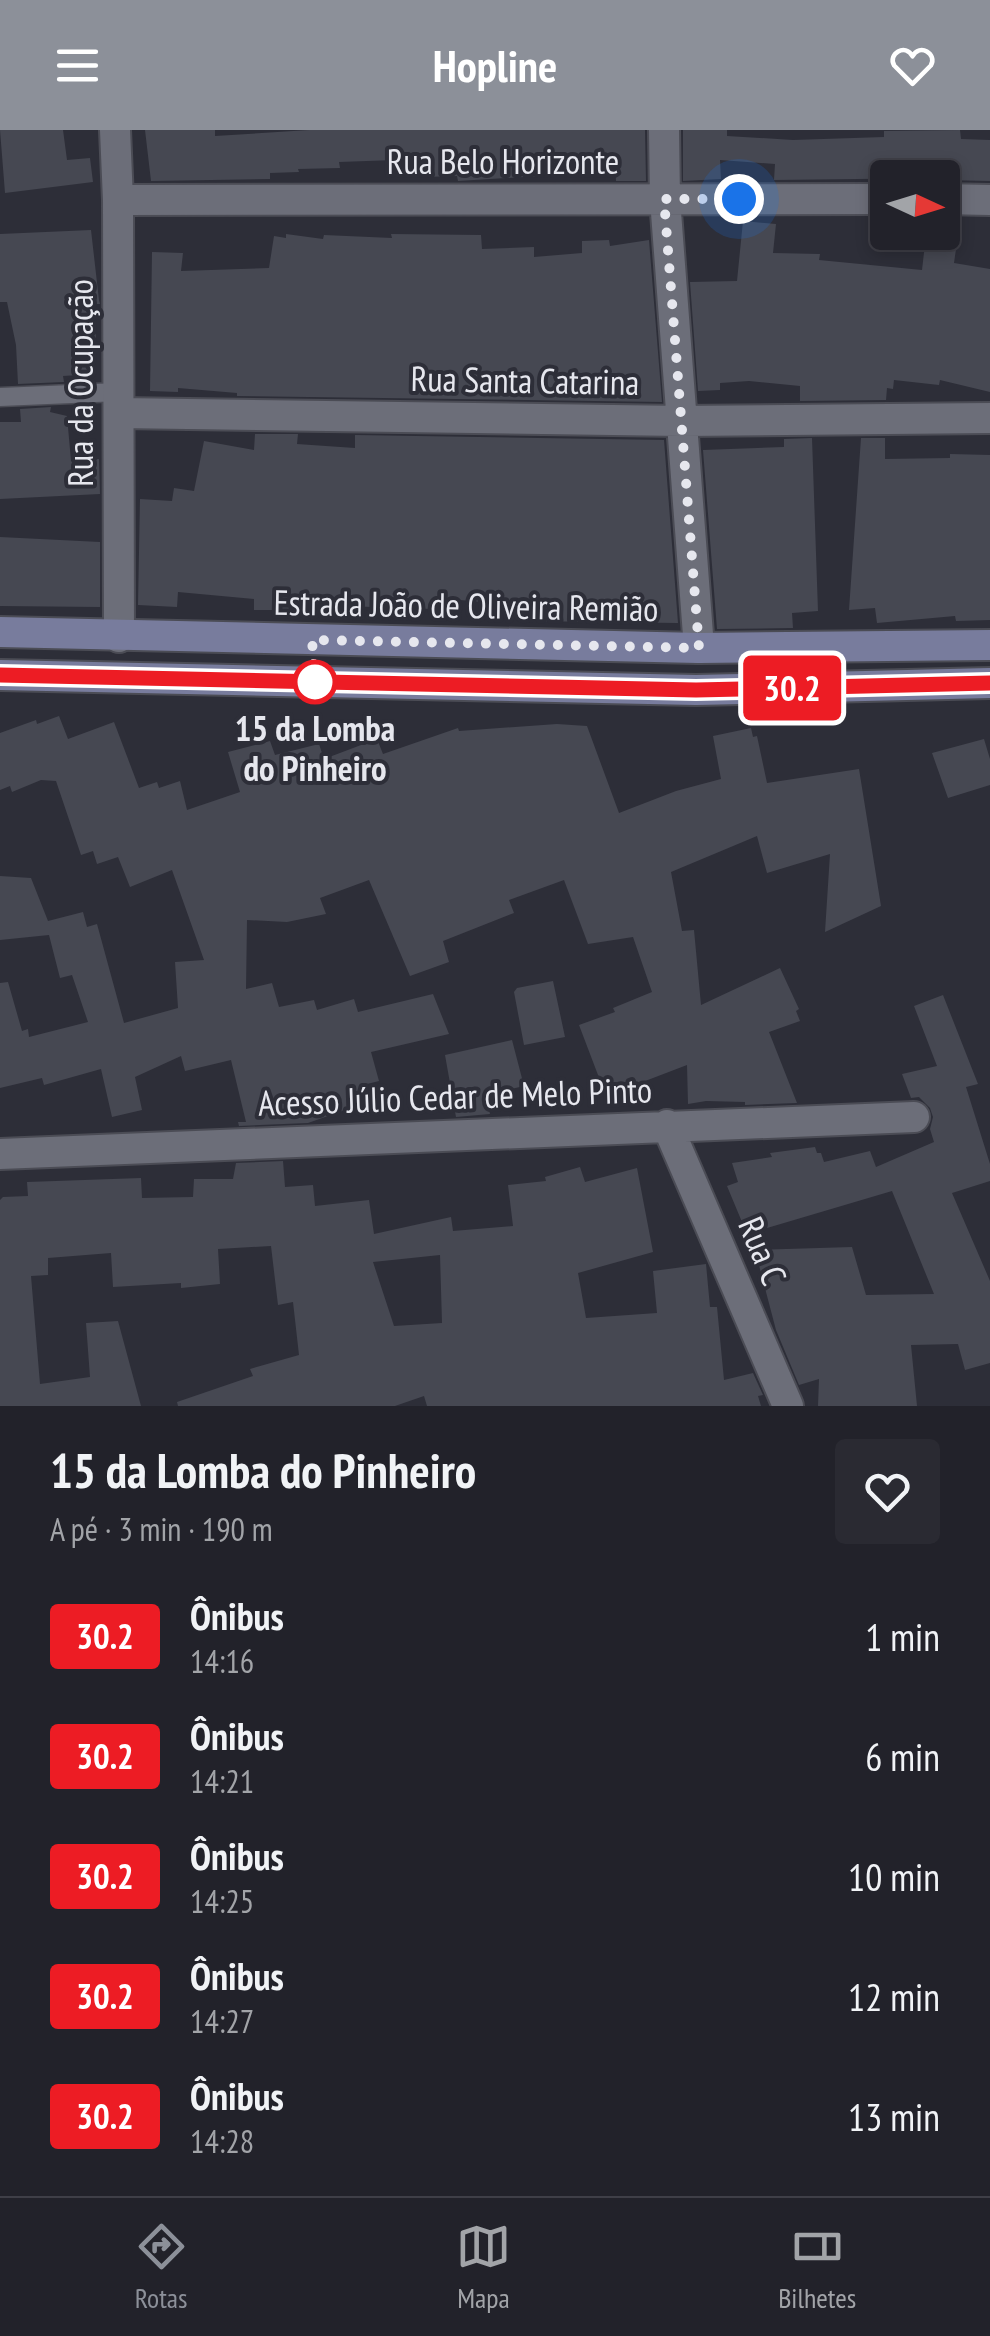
<!DOCTYPE html>
<html lang="pt">
<head>
<meta charset="utf-8">
<style>
  :root { --surface:#22222a; --page:#2a2a32; --text:#f1f3f6; --muted:#a2a4a8; --line:#3f3f47; --accent:#8c9099 }
  body { margin:0; font-family:"PT Sans Narrow",sans-serif; background:var(--page); color:var(--text); height:100vh; display:flex; flex-direction:column; font-size:38px; white-space:nowrap }
  * { box-sizing:border-box; margin:0 }
  p { font-size:32px; color:var(--muted) }
  .icon { flex:none; width:55px; height:55px; fill:none; stroke:currentColor; stroke-width:2; stroke-linecap:round; stroke-linejoin:round }
  .map { position:relative; height:1276px; overflow:hidden }
  .panel { display:flex; flex-direction:column; background:var(--surface); flex:1 }
  .panel>* { flex:none }
  .badge { padding:0 20px; border-radius:8px; font-size:35px; line-height:65px }
  .needle { width:65px; rotate:94deg }
  .fabs { position:absolute; left:870px; top:30px; display:grid; gap:20px }
  .fabs a { display:grid; place-items:center; width:90px; height:90px; border-radius:10px; background:var(--surface); box-shadow:0 5px 15px #0003,0 0 0 2px var(--line); font-size:50px }
  .you { position:absolute; width:50px; height:50px; margin:-25px; border:8px solid #fff; border-radius:50%; background:#1a73e8; box-shadow:0 0 0 15px #1a73e833 }
  .map>.badge { position:absolute; translate:-50% -50%; box-shadow:0 0 0 5px #fff }
  .round { display:grid; place-items:center; flex:none; width:105px; height:105px; border-radius:10px; background:var(--page) }
  .headline { display:flex; align-items:center; justify-content:space-between; height:170px; padding:0 50px }
  h1 { font-size:48px; font-weight:700; line-height:75px }
  ul { padding:0; list-style:none }
  li { display:flex; align-items:center; gap:30px; height:120px; padding:0 50px }
  li div { flex:1 }
  li b { display:block; font-size:38px }
  li em { font-style:normal }
  li .badge { min-width:110px; font-weight:700; text-align:center }
  header { display:flex; justify-content:space-between; align-items:center; height:130px; padding:0 50px; background:var(--accent); color:#fff; font-size:45px; font-weight:700 }
  .tab-bar { display:flex; justify-content:space-around; align-items:center; height:140px; border-top:2px solid var(--line); background:var(--surface); font-size:28px; color:var(--muted) }
  .tab-bar a { display:grid; justify-items:center; gap:5px }
  .tab-bar .on { color:var(--accent) }
  .map>svg:first-child { display:block }
  .building { fill:#464852; fill-rule:evenodd }
  .lines { fill:none; stroke-linecap:round; stroke-linejoin:round }
  .lane-casing { stroke:#4b4c55; stroke-width:21 }
  .street-casing { stroke:#4b4c55; stroke-width:34 }
  .secondary-casing { stroke:#4b4c55; stroke-width:34 }
  .lane { stroke:#6c6e79; stroke-width:18 }
  .street { stroke:#6c6e79; stroke-width:30 }
  .secondary { stroke:#787c9d; stroke-width:30 }
  .line-casing { stroke:#fff; stroke-width:22 }
  .line { stroke:#ed1c24; stroke-width:15 }
  .walk { stroke:#e6e7ee; stroke-width:10; stroke-dasharray:0 18 }
  .stop-dot { fill:#fff; stroke:#ed1c24; stroke-width:5 }
  .labels { text-anchor:middle; stroke-width:8; stroke-linejoin:round; paint-order:stroke }
  .street-label { font-size:35px; fill:#e6e7ee; stroke:#2d2e38 }
  .stop-label { font-size:35px; font-weight:bold; fill:#e6e7ee; stroke:#2d2e38 }
</style>
</head>
<body>
<header><svg class="icon" aria-label="menu" viewBox="0 0 24 24"><path d="M4 6h16M4 12h16M4 18h16"/></svg>Hopline<svg class="icon" aria-label="heart" viewBox="0 0 24 24"><path d="M12 20l-8-8c-3-5 5-10 8-4 3-6 11-1 8 4z"/></svg></header>
<div class="map">
<svg width="990" height="1276" viewBox="0 0 990 1276">
  <rect width="100%" height="100%" fill="#2d2e38"/>
  <!-- building -->
  <path class="building" d="M0,0H63L67,30L90,28L93,52L5,63Z
    M145,0H215V6L309,0H645L646,51H616L615,33L554,37L556,45L458,51L457,46L423,47V29L339,32L340,38L298,39L299,42L270,43V49L151,51Z
    M683,0H727V6L793,10L884,7V1L960,0L961,9L990,10V51L942,50V48L774,50L775,34L720,30L721,49L683,51Z
    M743,91L776,94L773,123L820,124L819,130L922,140L925,114L956,119L954,133L990,139V262L940,250L939,255L894,250L893,259L887,258L886,270L800,271V256L749,251L720,253V260L698,261L690,152L737,151Z
    M91,100L99,170L100,174H94L96,210H91L93,244L63,246L64,252L18,254L16,215L7,172H0V104Z
    M286,104L323,109L324,105L392,108L391,104L481,105L482,119L534,117V127L582,123V111L609,110L610,116L649,110L662,272L237,266V263L178,258V262L150,261L152,122L183,123L181,141L269,138L274,106L286,108Z
    M51,277L50,282L67,286L71,331L99,329L100,364L0,369V292H21L20,279Z
    M255,304H298L297,314L355,318V305L664,310L678,493L526,491V476L449,469V480L411,478V485L370,483L371,477L294,473V480H254V469L178,462L177,477L138,475L140,369L172,371L174,358L194,361L204,311L254,320Z
    M812,308L818,481L792,483L793,498L717,499L703,320L784,317V309Z
    M861,308H885V329L950,328V324L990,325V490L956,491L955,486L877,493L875,478L849,480Z
    M0,407L100,412V477L0,476Z
    M59,586L68,609L114,592L139,658L157,652L159,658L180,651L187,680L240,662L228,622L270,611L275,625L319,614L324,629L377,609L383,624L458,598L459,601L557,594L587,596L619,683L676,661L721,649L713,606L751,598L753,607L757,606L767,653L859,639L881,776L825,802L830,724L767,743L757,706L671,742L682,801L694,800L701,875L780,838L799,879L796,881L800,891L769,902L797,973L745,975V972L706,971L688,974L687,935L606,966L579,895L615,882L613,878L652,862L633,807L588,814L564,750L509,770L514,783L443,811L449,832L410,846L369,750L320,768L326,784L287,792L247,790L246,859L272,853L279,877L314,870L317,880L354,869L358,882L433,864L449,904L371,922L379,951L359,956L362,974L308,993L239,996L238,992H246L231,930L185,941L181,926L135,947L142,980L112,987L101,939L44,955L42,948L0,958V853L8,852L22,901L28,899L29,907L88,892L72,845L60,848L49,805L0,810V746L31,748L48,791L83,782L87,797L97,794L124,893L178,878L175,832L204,830L172,740L130,757L118,727L97,734L93,721L81,725L56,651L41,650L12,662L10,656L0,660V603L36,590L37,594Z
    M984,609L990,629V655L948,668L932,623Z
    M553,851L565,907L524,915L514,862L517,858Z
    M943,865L978,954L966,957L990,1034V1051L952,1063L990,1151V1233L965,1240L958,1214L911,1215L917,1276H818L819,1249L799,1255L776,1200L755,1120L852,1117L866,1165L934,1164L892,1061L747,1104L727,1056L738,1052L732,1033L772,1027L770,1023L815,1017L817,1023H821L824,1032L870,1021L876,1037L934,1012L930,999L933,987L930,978L919,967L911,968L902,944L937,936L914,876Z
    M512,910L524,956L486,965L490,984L456,987L445,925Z
    M283,1031L285,1057L313,1055L315,1076L369,1070L374,1104L451,1087L453,1101L513,1096L508,1055L546,1051L545,1047L580,1037L585,1052L637,1038L653,1122L578,1143L586,1188L657,1183L653,1141L706,1134L710,1177H717L724,1250L753,1243L763,1265L758,1266L761,1276H427L424,1266L395,1276H178L177,1272L253,1246L250,1239L299,1225L293,1172L278,1175L271,1116L218,1119L220,1154L181,1158V1153L113,1157L111,1123L48,1128V1145L31,1146L40,1254L90,1247L86,1193L118,1191L141,1276H0V1070L3,1067L28,1066L27,1052L141,1048L142,1068L193,1067L194,1049H233L236,1033ZM440,1125L442,1193L394,1196L373,1132Z"/>
  <g class="lines">
    <!-- lane casing -->
    <g class="lane-casing">
      <path id="lane" d="M0,267L119,262"/>
    </g>
    <!-- street casing -->
    <g class="street-casing">
      <path id="street" d="M115,0L118,70L119,507
        M664,0L665,69L699,518
        M942,69L990,70
        M118,70L888,69
        M120,283L682,291L990,288
        M667,995L788,1276
        M0,1024L914,987"/>
    </g>
    <!-- secondary casing -->
    <g class="secondary-casing">
      <path id="secondary" d="M0,502L699,518L990,515
        M0,545L696,560L990,553"/>
    </g>
    <!-- lane -->
    <use href="#lane" class="lane"/>
    <!-- street -->
    <use href="#street" class="street"/>
    <!-- secondary -->
    <use href="#secondary" class="secondary"/>
  </g>
  <g class="lines">
    <!-- line casing -->
    <g class="line-casing">
      <path id="line" d="M0,545L696,560L990,553"/>
    </g>
    <!-- line -->
    <use href="#line" class="line"/>
    <!-- walk -->
    <path class="walk" d="M315,552L312,510L699,518L664,69H739"/>
  </g>
  <!-- markers -->
  <circle class="stop-dot" cx="315" cy="552" r="20"/>
  <g class="labels">
    <!-- street labels -->
    <g class="street-label">
      <text x="503" y="44">Rua Belo Horizonte</text>
      <text transform="translate(525 251) rotate(1)" y="12">Rua Santa Catarina</text>
      <text transform="translate(81 253) rotate(-90)" y="12">Rua da Ocupação</text>
      <text transform="translate(466 476) rotate(1)" y="12">Estrada João de Oliveira Remião</text>
      <text transform="translate(455 967) rotate(-2)" y="12">Acesso Júlio Cedar de Melo Pinto</text>
      <text transform="translate(762 1121) rotate(67)" y="12">Rua C</text>
    </g>
    <!-- stop labels -->
    <g class="stop-label">
      <text x="315" y="611">15 da Lomba<tspan x="315" dy="40">do Pinheiro</tspan></text>
    </g>
  </g>
</svg>
<div class="fabs">
<a><svg class="needle" viewBox="-14 -14 28 28"><path d="M0-13l5 13h-10z" fill="#e53935"/><path d="M0 13l5-13h-10z" fill="#a2a4a8"/></svg></a>
</div>
<div class="you" style="left:739px;top:69px"></div>
<b class="badge" style="left:792px;top:558px;background:#ed1c24;color:#fff">30.2</b>
</div>
<section class="panel">
<div class="headline"><div><h1>15 da Lomba do Pinheiro</h1><p>A pé · 3 min · 190 m</p></div><a class="round"><svg class="icon" aria-label="heart" viewBox="0 0 24 24"><path d="M12 20l-8-8c-3-5 5-10 8-4 3-6 11-1 8 4z"/></svg></a></div>
<ul>
<li><span class="badge" style="background:#ed1c24;color:#fff">30.2</span><div><b>Ônibus</b><p>14:16</p></div><em>1 min</em></li>
<li><span class="badge" style="background:#ed1c24;color:#fff">30.2</span><div><b>Ônibus</b><p>14:21</p></div><em>6 min</em></li>
<li><span class="badge" style="background:#ed1c24;color:#fff">30.2</span><div><b>Ônibus</b><p>14:25</p></div><em>10 min</em></li>
<li><span class="badge" style="background:#ed1c24;color:#fff">30.2</span><div><b>Ônibus</b><p>14:27</p></div><em>12 min</em></li>
<li><span class="badge" style="background:#ed1c24;color:#fff">30.2</span><div><b>Ônibus</b><p>14:28</p></div><em>13 min</em></li>
</ul>
</section>
<nav class="tab-bar">
<a class="on"><svg class="icon" aria-label="directions" viewBox="0 0 24 24"><path d="M12 3l9 9-9 9-9-9zM9 14v-3h6M13 9l2 2-2 2"/></svg>Rotas</a>
<a><svg class="icon" aria-label="map" viewBox="0 0 24 24"><path d="M3 6l6-2 6 2 6-2v14l-6 2-6-2-6 2zM9 4v14M15 6v14"/></svg>Mapa</a>
<a><svg class="icon" aria-label="tickets" viewBox="0 0 24 24"><path d="M3 7h18v10H3zM15 7v10"/></svg>Bilhetes</a>
</nav>
</body>
</html>
